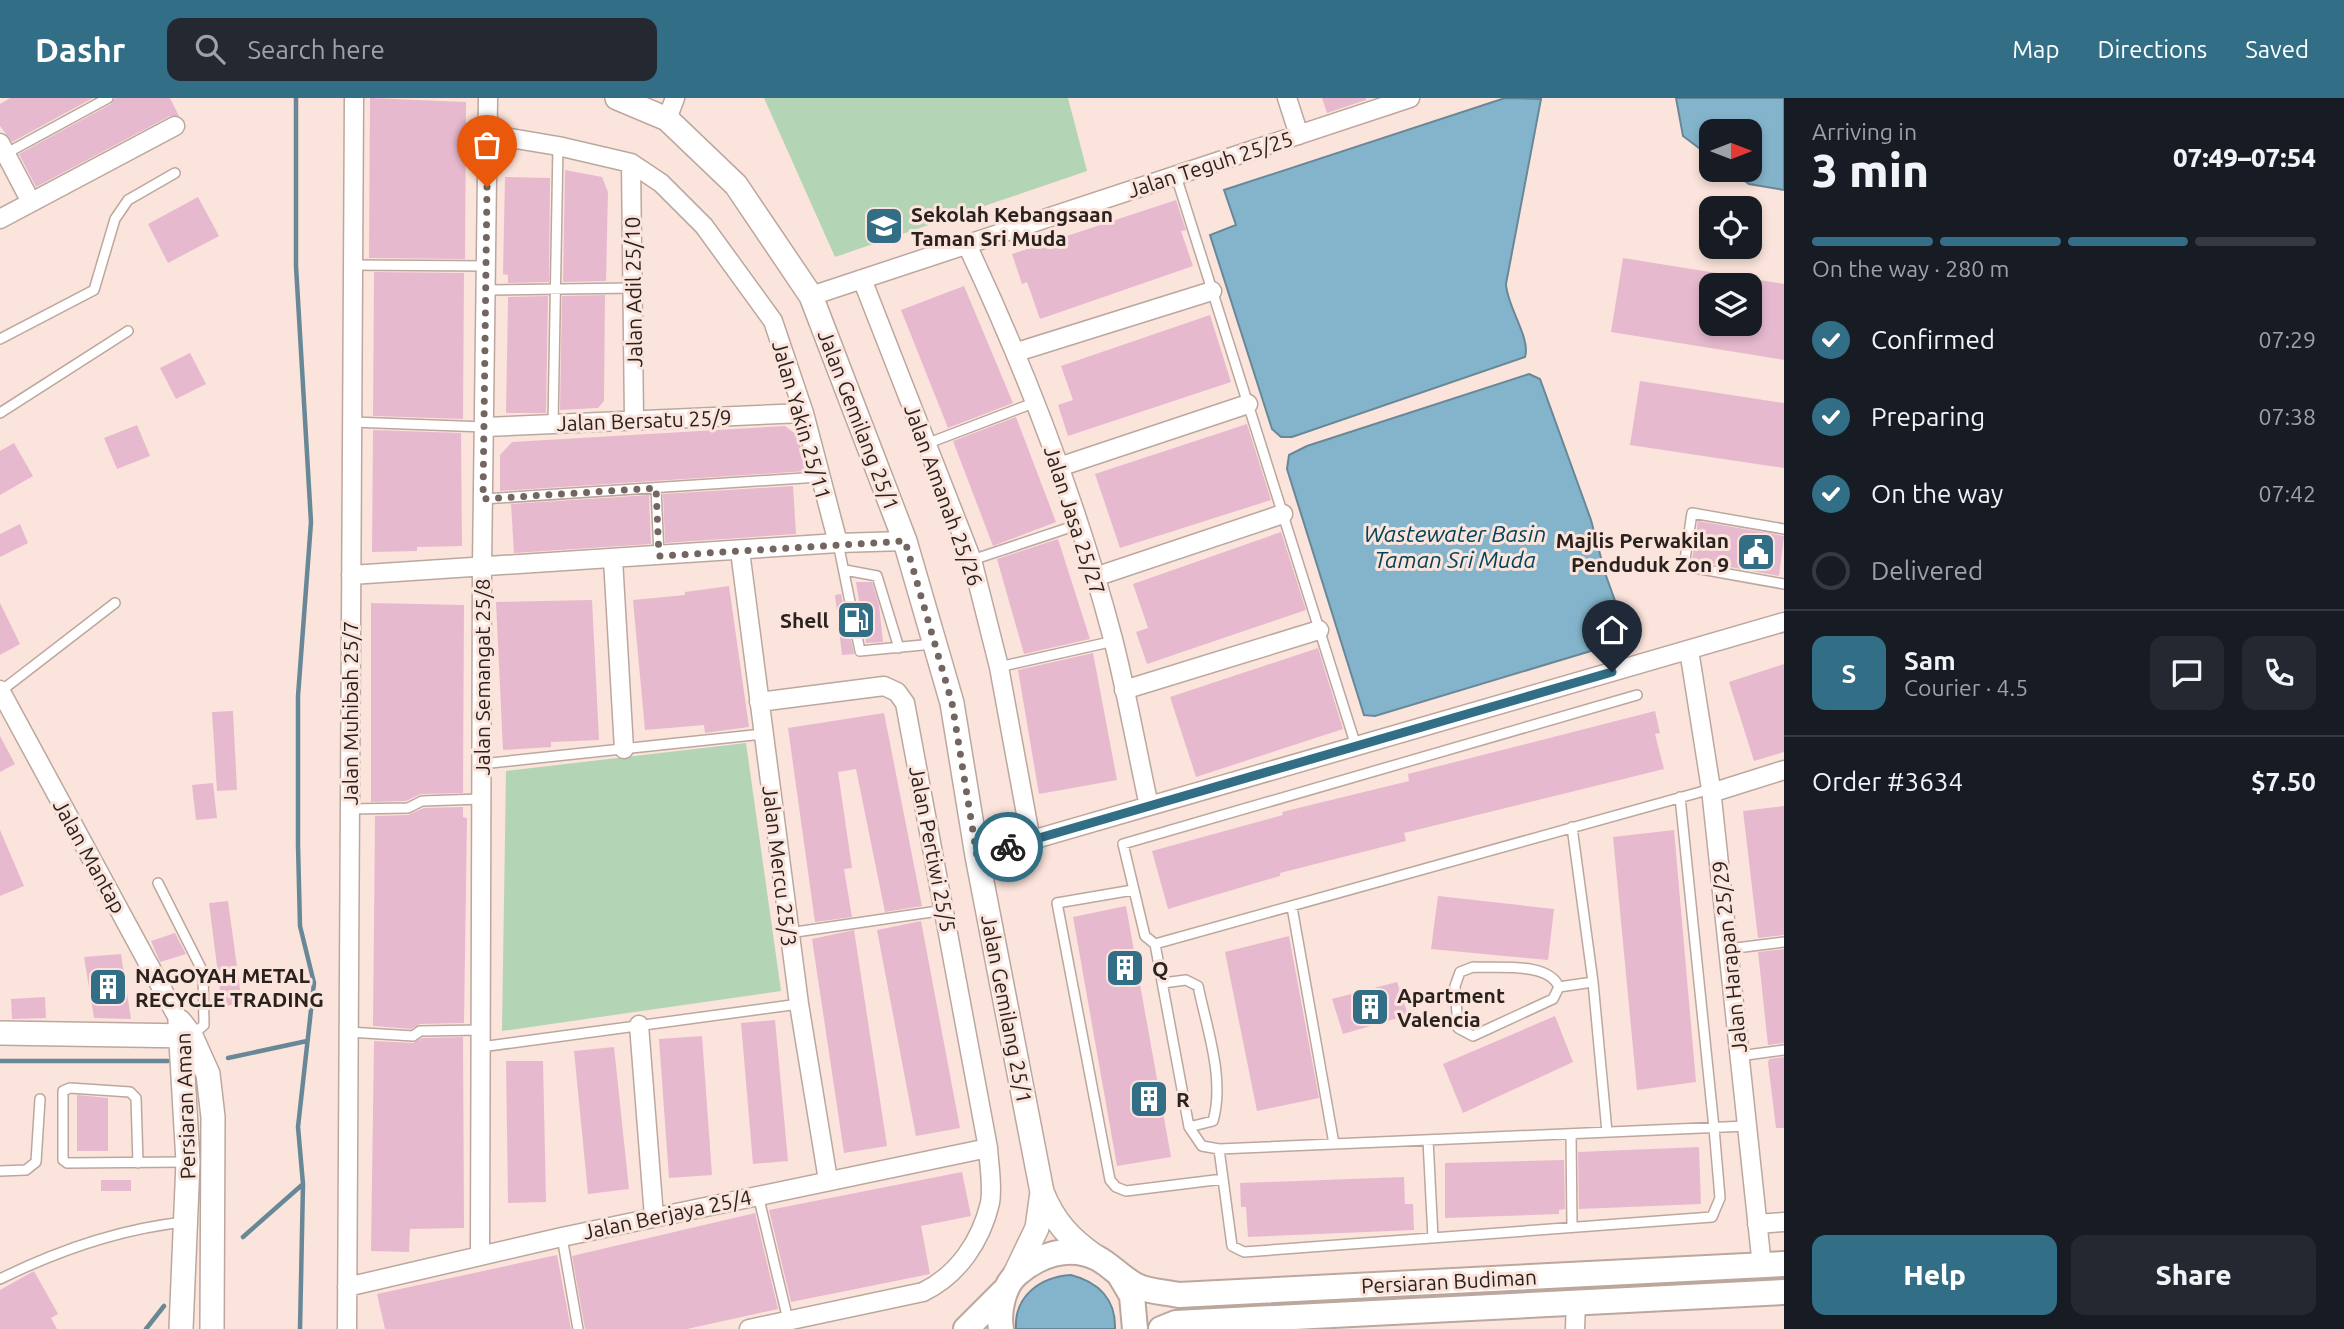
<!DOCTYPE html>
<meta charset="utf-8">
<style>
body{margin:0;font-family:Ubuntu,sans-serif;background:#242831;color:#f1f3f6;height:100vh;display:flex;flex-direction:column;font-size:26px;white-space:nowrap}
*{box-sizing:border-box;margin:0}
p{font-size:23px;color:#9ea1a6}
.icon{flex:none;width:38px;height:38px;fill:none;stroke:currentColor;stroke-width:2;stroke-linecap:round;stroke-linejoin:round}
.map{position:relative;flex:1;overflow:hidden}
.side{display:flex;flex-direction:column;background:#171b24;width:560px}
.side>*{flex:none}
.needle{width:46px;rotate:90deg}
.buttons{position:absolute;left:1699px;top:21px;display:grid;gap:14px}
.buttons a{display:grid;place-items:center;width:63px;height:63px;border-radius:14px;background:#171b24;box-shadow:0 4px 10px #0003;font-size:35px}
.pin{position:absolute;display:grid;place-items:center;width:60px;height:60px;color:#fff;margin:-72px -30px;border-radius:50% 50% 50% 0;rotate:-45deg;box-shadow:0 0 7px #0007}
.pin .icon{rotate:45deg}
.courier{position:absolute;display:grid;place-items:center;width:70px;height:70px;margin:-35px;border:5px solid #326e85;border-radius:50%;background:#fff;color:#222;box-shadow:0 2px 9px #0007}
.headline em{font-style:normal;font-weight:800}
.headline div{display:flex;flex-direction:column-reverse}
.headline{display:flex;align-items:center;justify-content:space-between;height:119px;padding:0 28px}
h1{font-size:46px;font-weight:800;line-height:52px}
.bar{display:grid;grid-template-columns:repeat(4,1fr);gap:10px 7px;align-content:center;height:84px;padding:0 28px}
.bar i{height:9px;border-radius:5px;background:#363941}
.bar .current{background:#326e85}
.bar p{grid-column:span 4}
.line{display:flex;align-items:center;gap:18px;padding:0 28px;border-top:2px solid #363941}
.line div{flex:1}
.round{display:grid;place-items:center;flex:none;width:74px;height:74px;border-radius:14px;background:#242831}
ol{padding:0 28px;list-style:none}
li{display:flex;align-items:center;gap:21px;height:77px}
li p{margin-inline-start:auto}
li .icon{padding:7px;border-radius:50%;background:#326e85;color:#fff;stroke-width:4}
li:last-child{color:#9ea1a6}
li i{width:38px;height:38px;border:4px solid #363941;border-radius:50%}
.primary-button{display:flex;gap:14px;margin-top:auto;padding:14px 28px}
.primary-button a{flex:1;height:80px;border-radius:14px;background:#326e85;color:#fff;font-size:28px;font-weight:800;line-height:80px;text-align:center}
.primary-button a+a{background:#242831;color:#f1f3f6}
header{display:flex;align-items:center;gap:42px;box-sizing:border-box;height:98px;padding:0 35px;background:#326e85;color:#fff}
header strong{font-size:33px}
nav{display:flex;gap:38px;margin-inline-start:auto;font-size:24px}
.search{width:490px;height:63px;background:#242831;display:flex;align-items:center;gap:18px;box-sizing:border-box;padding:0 24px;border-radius:14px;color:#9ea1a6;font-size:26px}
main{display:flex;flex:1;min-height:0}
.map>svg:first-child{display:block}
</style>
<header>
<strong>Dashr</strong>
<div class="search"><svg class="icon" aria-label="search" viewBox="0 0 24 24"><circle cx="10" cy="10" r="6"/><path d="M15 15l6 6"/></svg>Search here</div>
<nav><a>Map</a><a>Directions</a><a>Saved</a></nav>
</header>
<main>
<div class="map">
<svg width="1784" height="1231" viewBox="0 0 1784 1231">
<rect width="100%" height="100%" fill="#fbe4db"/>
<path fill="#b3d4b5" d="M764,0H1068L1087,73L835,159Z
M746,645L781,893L502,933L506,673Z"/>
<path fill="#84b4cb" stroke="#698897" stroke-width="2" d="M1505,0L1541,1L1506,186C1507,209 1531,240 1525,259L1292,339H1281L1272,331L1210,137L1236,127L1224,92Z
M1676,0H1784V92L1749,86L1730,72H1750V33H1712L1711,59L1683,38Z
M1529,276L1540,281L1591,422L1605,475L1627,536L1614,546L1375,618L1364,617L1287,371L1289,357L1307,348Z
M1071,1177C1098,1184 1116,1201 1115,1231H1016C1014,1198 1040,1179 1071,1177Z"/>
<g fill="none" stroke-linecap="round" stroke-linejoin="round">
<path stroke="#698897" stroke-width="4.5" d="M296,0V168L311,424L298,598V747L300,828L314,885L298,1029L303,1086L300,1231
M228,960L307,943
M0,963H168
M243,1139L303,1086
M146,1231L164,1208"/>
</g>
<path fill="#e7b9cf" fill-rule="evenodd" d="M10,0H93L12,44L0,28V6Z
M115,0H170L179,18H170L36,89L19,56L111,6Z
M370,0L466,4L465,161L369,160Z
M1322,0H1366V2L1327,15Z
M565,72L602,79L608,94L606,183L563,184Z
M505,79L550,80L549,184L508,185V177L503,176Z
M198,99L219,138L168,165L148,126Z
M1176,102L1186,132L1181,133L1193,168L1040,221L1027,184L1022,186L1012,156Z
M1623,160L1784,186V262L1611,234ZM1712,187H1750V226H1712Z
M374,174L464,175L463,321L373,318Z
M964,188L1013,305L948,330L901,212Z
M605,197L604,303L598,310L560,312L562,198Z
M548,198L546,315H506L508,199Z
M1210,217L1231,284L1068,338L1058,307L1073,302L1061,268Z
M190,255L206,286L176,301L160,270Z
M1640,283L1784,305V370L1630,347Z
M1016,319L1056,424L993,448L953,343Z
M1247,326L1271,402L1120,450L1095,376Z
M137,327L150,358L117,371L104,340Z
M785,328L798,338L807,373L500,393V357L512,344Z
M373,332L461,335L462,448L417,449V453L372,454Z
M14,345L33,378L0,397V353Z
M793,388L796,436L665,445L663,396Z
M649,397L651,446L514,455L511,406Z
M1698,423L1784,438L1779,478L1692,462Z
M20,426L28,445L0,459V436Z
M1281,434L1306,512L1147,566L1136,534L1148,530L1133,486Z
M1058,441L1090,541L1024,556L997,461Z
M856,484H872L879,507L883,544L866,545Z
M729,488L749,629L705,635L704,627L645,632L633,502L685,497V494Z
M841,496L854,556L842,557L835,497Z
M592,502L599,642L551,644V649L503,652L496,504Z
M0,505L20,546L0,557Z
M371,505L464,507L463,695L421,696L406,703L371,704Z
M1318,550L1343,631L1196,679L1170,599Z
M1093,555L1117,682L1039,696L1018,572Z
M1784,566V654L1754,663L1729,584Z
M233,613L237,692L217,693L212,614Z
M1655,613L1660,635L1655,636L1664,671L1404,735L1406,743L1280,775V778L1168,811L1152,753L1283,717L1282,714L1409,683L1408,676Z
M884,615L922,808L885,814L856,671L838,674L852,770L844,771L852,819L815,824L788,630Z
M0,638L15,666L0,674Z
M213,685L217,720L196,722L192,687Z
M1784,708V837L1758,840L1743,713Z
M463,709V719L467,720L464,925L420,926L411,931L373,928L375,718L408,717L424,710Z
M0,732L24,788L0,798Z
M1674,732L1696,984L1637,992L1613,739Z
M1438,798L1554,811L1548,862L1431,851Z
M228,803L242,906L222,908L209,805Z
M1126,808L1171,1059L1117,1068L1073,819Z
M921,823L960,1030L916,1038L877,832Z
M854,832L887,1048L844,1055L812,841Z
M175,835L186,856L160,864L151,843Z
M1289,838L1319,1000L1257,1013L1225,854Z
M1784,851V945L1768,947L1758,854Z
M121,856L131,921L94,920L84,859Z
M1397,884L1408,917L1343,936L1332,901Z
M45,899L46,920L12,921L11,901Z
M1555,918L1573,964L1463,1015L1443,966Z
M775,922L788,1063L753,1066L741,925Z
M702,938L712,1077L669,1080L659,941Z
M463,939L464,1130L410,1131L409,1154L371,1153L374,943L413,945L422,940Z
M614,949L629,1091L588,1096L574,953Z
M1784,959V1030H1776L1768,965L1769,961Z
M506,963H543L546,1104L508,1105Z
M77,997L108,1000V1053H77Z
M1699,1049L1701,1106L1579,1111L1578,1054Z
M1564,1062L1565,1111L1559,1112V1116L1445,1120V1065Z
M962,1074L971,1118L921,1128L930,1176L791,1204L769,1112Z
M1404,1079L1405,1106H1413L1414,1132L1248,1139L1246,1109H1241L1240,1085Z
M101,1082H131V1093H101Z
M755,1115L778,1211L687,1231H585L572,1158Z
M557,1157L571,1231H385L377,1196Z
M34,1173L58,1216L51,1220L57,1231H0V1192Z"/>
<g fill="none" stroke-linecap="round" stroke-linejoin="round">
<defs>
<path id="service" d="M5,56L108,0
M1176,78L1356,648
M353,167L486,168
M486,192L632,190
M0,241L94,192L115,121L128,102L175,75
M0,315L128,233
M352,324L485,329
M553,326L558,48
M926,346L1036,304
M656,390L659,458
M483,401L819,379
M1784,431L1692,415L1684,468L1784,486
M838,445L860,553L933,546
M972,462L1080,426
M845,472L877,478L899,550
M999,569L1114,543
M1,593L115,505
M1637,597L1123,746L1145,838L1155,846L1189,1029L1202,1048L1219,1051L1747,1028
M481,666L763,636
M350,711L408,710L422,703L481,701
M1572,729L1593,884L1607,1034
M158,785L203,874L204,927L191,938
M1133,792L1057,805L1110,1082L1116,1089L1126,1093L1223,1081
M1292,809L1334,1046
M789,835L945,812
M1155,846L1711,691
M1728,851L1784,844
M1473,869C1497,871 1548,863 1559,889L1553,901L1473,938L1458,930L1455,888L1460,874Z
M1163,885L1186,882L1198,888C1207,931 1225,981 1213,1023L1189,1029
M1559,889L1593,884
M349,934L413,938L420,933L481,932
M481,949L799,906
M1739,958L1784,952
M1571,1036L1572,1128
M1428,1042L1433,1140
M1219,1051L1232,1148L1244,1154L1712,1119L1720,1100L1714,1030L1680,699
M138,1065L136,1000L130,994L70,990L63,993V1062L67,1065L186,1064
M0,1073L26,1072L36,1064L40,1001
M758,1097L788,1222
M562,1139L578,1231
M0,1181C59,1152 119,1131 184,1124"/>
<path id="minor" d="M1287,0L1299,37
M667,21L675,0
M487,36L558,48L631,65L661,85L704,128L773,223L804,315L838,445
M0,45L31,104
M631,65L634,322
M0,121L175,28
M967,147C1027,274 1077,405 1113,541C1127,596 1137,653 1149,708
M862,181L972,462L999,569L1031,743
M811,198L1410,0
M1017,254L1212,193
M485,329L804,315
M1059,369L1248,306
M740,453L799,906L828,1082
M613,461L624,651
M351,477L838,445L905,443
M1095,479L1283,416
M1689,552L1711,691L1762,1168
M0,592L180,924
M1124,592L1319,532
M1711,695L1784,672
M977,758L1784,524
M639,927L654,1119
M1757,1126L1784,1124
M480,1157L482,469L488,0
M347,1189L562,1139L988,1050
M347,1231L354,0
M749,1231L923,1194C958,1177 981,1143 990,1105C993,1088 989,1067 988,1050L905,605L897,594L884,588L759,604
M1575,1231L1576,1203"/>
<path id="tertiary" d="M617,0L667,21L736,87L811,198L905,443L952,605L977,758L1042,1094C1054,1124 1070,1141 1096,1159
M180,924L191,938L208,976L213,1019L212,1231
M180,927L188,1064L181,1231
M0,935L191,938
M1014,1178L1037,1130L1042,1094"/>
<path id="secondary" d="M1119,1176L1132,1198L1135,1231
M966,1231L1003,1194
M1001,1231C998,1214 1003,1188 1017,1176C1039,1157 1069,1146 1097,1160C1111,1167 1122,1181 1137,1188C1149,1194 1166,1194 1179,1197L1784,1166
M1161,1231L1176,1225L1784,1194"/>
</defs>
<use href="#service" stroke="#bca79e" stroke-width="12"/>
<use href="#minor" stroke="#bca79e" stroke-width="21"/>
<use href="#tertiary" stroke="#bca79e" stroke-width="26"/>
<use href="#secondary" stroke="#bca79e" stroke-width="28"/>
<use href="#service" stroke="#fff" stroke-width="9"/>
<use href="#minor" stroke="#fff" stroke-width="18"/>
<use href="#tertiary" stroke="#fff" stroke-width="23"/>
<use href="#secondary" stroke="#fff" stroke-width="24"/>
</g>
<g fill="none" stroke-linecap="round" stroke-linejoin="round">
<path stroke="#736661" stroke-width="7" stroke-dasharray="0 12.6" d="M487,89L483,401L656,390L659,458L905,443L952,605L977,758L1008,749"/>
<path stroke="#326e85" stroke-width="9" d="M1008,749L1612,574"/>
</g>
<defs>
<symbol id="school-square" viewBox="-11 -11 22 22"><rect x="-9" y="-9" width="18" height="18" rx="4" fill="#326e85" stroke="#fbe4db"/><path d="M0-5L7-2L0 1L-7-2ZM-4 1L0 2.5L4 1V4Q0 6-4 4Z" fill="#fff"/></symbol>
<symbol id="civic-square" viewBox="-11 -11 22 22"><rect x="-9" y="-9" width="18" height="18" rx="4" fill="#326e85" stroke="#fbe4db"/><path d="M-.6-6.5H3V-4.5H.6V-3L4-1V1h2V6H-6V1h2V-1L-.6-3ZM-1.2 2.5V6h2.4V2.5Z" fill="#fff"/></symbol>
<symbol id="fuel-square" viewBox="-11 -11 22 22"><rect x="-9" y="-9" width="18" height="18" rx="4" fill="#326e85" stroke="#fbe4db"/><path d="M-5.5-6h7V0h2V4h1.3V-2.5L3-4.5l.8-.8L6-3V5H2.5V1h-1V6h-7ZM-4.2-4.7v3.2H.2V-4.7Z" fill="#fff"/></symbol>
<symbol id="building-square" viewBox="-11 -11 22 22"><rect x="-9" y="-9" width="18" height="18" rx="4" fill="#326e85" stroke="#fbe4db"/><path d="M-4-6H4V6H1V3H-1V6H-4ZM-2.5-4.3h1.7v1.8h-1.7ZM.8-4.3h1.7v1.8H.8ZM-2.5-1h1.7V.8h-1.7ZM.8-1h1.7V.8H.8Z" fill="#fff"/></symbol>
</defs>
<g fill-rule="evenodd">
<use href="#school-square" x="862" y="106" width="44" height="44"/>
<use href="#civic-square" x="1734" y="432" width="44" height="44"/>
<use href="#fuel-square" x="834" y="500" width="44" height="44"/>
<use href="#building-square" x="1103" y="848" width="44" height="44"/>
<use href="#building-square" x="86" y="867" width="44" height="44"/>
<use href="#building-square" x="1348" y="887" width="44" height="44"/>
<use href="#building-square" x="1127" y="979" width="44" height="44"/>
</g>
<g text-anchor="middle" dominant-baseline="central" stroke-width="6" stroke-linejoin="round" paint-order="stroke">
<g font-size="21" fill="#2a221f" stroke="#fbe4db">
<text transform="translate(1210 66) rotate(-18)">Jalan Teguh 25/25</text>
<text transform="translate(633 194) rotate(-91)">Jalan Adil 25/10</text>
<text transform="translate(644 322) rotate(-2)">Jalan Bersatu 25/9</text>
<text transform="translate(802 322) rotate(74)">Jalan Yakin 25/11</text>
<text transform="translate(859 322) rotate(69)">Jalan Gemilang 25/1</text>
<text transform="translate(944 397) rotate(70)">Jalan Amanah 25/26</text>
<text transform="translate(1075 422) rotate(72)">Jalan Jasa 25/27</text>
<text transform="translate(482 579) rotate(-90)">Jalan Semangat 25/8</text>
<text transform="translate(350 615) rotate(-90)">Jalan Muhibah 25/7</text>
<text transform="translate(933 751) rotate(79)">Jalan Pertiwi 25/5</text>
<text transform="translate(90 758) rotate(61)">Jalan Mantap</text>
<text transform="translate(780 768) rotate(83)">Jalan Mercu 25/3</text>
<text transform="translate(1729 859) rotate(-96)">Jalan Harapan 25/29</text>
<text transform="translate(1007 911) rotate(79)">Jalan Gemilang 25/1</text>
<text transform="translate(185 1008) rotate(-92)">Persiaran Aman</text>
<text transform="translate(667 1116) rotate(-12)">Jalan Berjaya 25/4</text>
<text transform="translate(1449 1183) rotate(-3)">Persiaran Budiman</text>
</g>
<g font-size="21" font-weight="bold" fill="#2a221f" stroke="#fbe4db" text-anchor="start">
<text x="911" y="116">Sekolah Kebangsaan<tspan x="911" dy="24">Taman Sri Muda</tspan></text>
<text x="1729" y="442" text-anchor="end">Majlis Perwakilan<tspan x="1729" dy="24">Penduduk Zon 9</tspan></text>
<text x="829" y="522" text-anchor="end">Shell</text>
<text x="1152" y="870">Q</text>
<text x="135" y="877">NAGOYAH METAL<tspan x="135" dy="24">RECYCLE TRADING</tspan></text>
<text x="1397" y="897">Apartment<tspan x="1397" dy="24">Valencia</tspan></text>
<text x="1176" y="1001">R</text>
</g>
<g font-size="23" font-style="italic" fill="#00445c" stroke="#fbe4db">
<text x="1455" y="435">Wastewater Basin<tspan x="1455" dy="26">Taman Sri Muda</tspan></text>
</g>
</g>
</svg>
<div class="buttons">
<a><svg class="needle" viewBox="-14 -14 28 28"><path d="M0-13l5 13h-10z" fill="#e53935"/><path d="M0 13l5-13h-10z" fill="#9ea1a6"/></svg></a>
<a><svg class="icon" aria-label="locate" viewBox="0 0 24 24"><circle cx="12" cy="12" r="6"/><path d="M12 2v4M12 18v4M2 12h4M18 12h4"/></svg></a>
<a><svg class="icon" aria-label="layers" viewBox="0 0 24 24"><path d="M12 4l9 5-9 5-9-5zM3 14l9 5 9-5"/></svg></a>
</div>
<div class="pin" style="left:487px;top:89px;background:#ea580c"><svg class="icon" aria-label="bag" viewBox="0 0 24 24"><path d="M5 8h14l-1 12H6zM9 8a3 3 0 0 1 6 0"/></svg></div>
<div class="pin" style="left:1612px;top:574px;background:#1f2937"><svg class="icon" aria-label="home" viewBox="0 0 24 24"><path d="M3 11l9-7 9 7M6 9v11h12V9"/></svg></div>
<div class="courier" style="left:1008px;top:749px"><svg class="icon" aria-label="bike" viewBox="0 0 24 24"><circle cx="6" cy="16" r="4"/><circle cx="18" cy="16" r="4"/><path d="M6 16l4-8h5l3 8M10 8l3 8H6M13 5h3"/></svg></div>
</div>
<section class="side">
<div class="headline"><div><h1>3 min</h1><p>Arriving in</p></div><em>07:49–07:54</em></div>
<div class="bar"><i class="current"></i><i class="current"></i><i class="current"></i><i></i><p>On the way · 280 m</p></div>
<ol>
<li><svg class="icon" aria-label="check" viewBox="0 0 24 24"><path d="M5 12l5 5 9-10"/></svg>Confirmed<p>07:29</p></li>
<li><svg class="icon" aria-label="check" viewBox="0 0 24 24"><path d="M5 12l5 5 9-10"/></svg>Preparing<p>07:38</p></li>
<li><svg class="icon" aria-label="check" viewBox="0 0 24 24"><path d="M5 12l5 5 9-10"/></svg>On the way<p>07:42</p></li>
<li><i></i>Delivered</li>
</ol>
<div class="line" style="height:126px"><b class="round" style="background:#326e85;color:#fff">S</b><div><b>Sam</b><p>Courier · 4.5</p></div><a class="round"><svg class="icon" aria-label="chat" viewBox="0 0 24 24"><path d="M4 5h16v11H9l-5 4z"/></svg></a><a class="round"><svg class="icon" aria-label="phone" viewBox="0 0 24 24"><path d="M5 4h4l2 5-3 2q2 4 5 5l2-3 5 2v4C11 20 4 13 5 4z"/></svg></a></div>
<div class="line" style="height:91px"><div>Order #3634</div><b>$7.50</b></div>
<div class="primary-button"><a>Help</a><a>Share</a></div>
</section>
</main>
